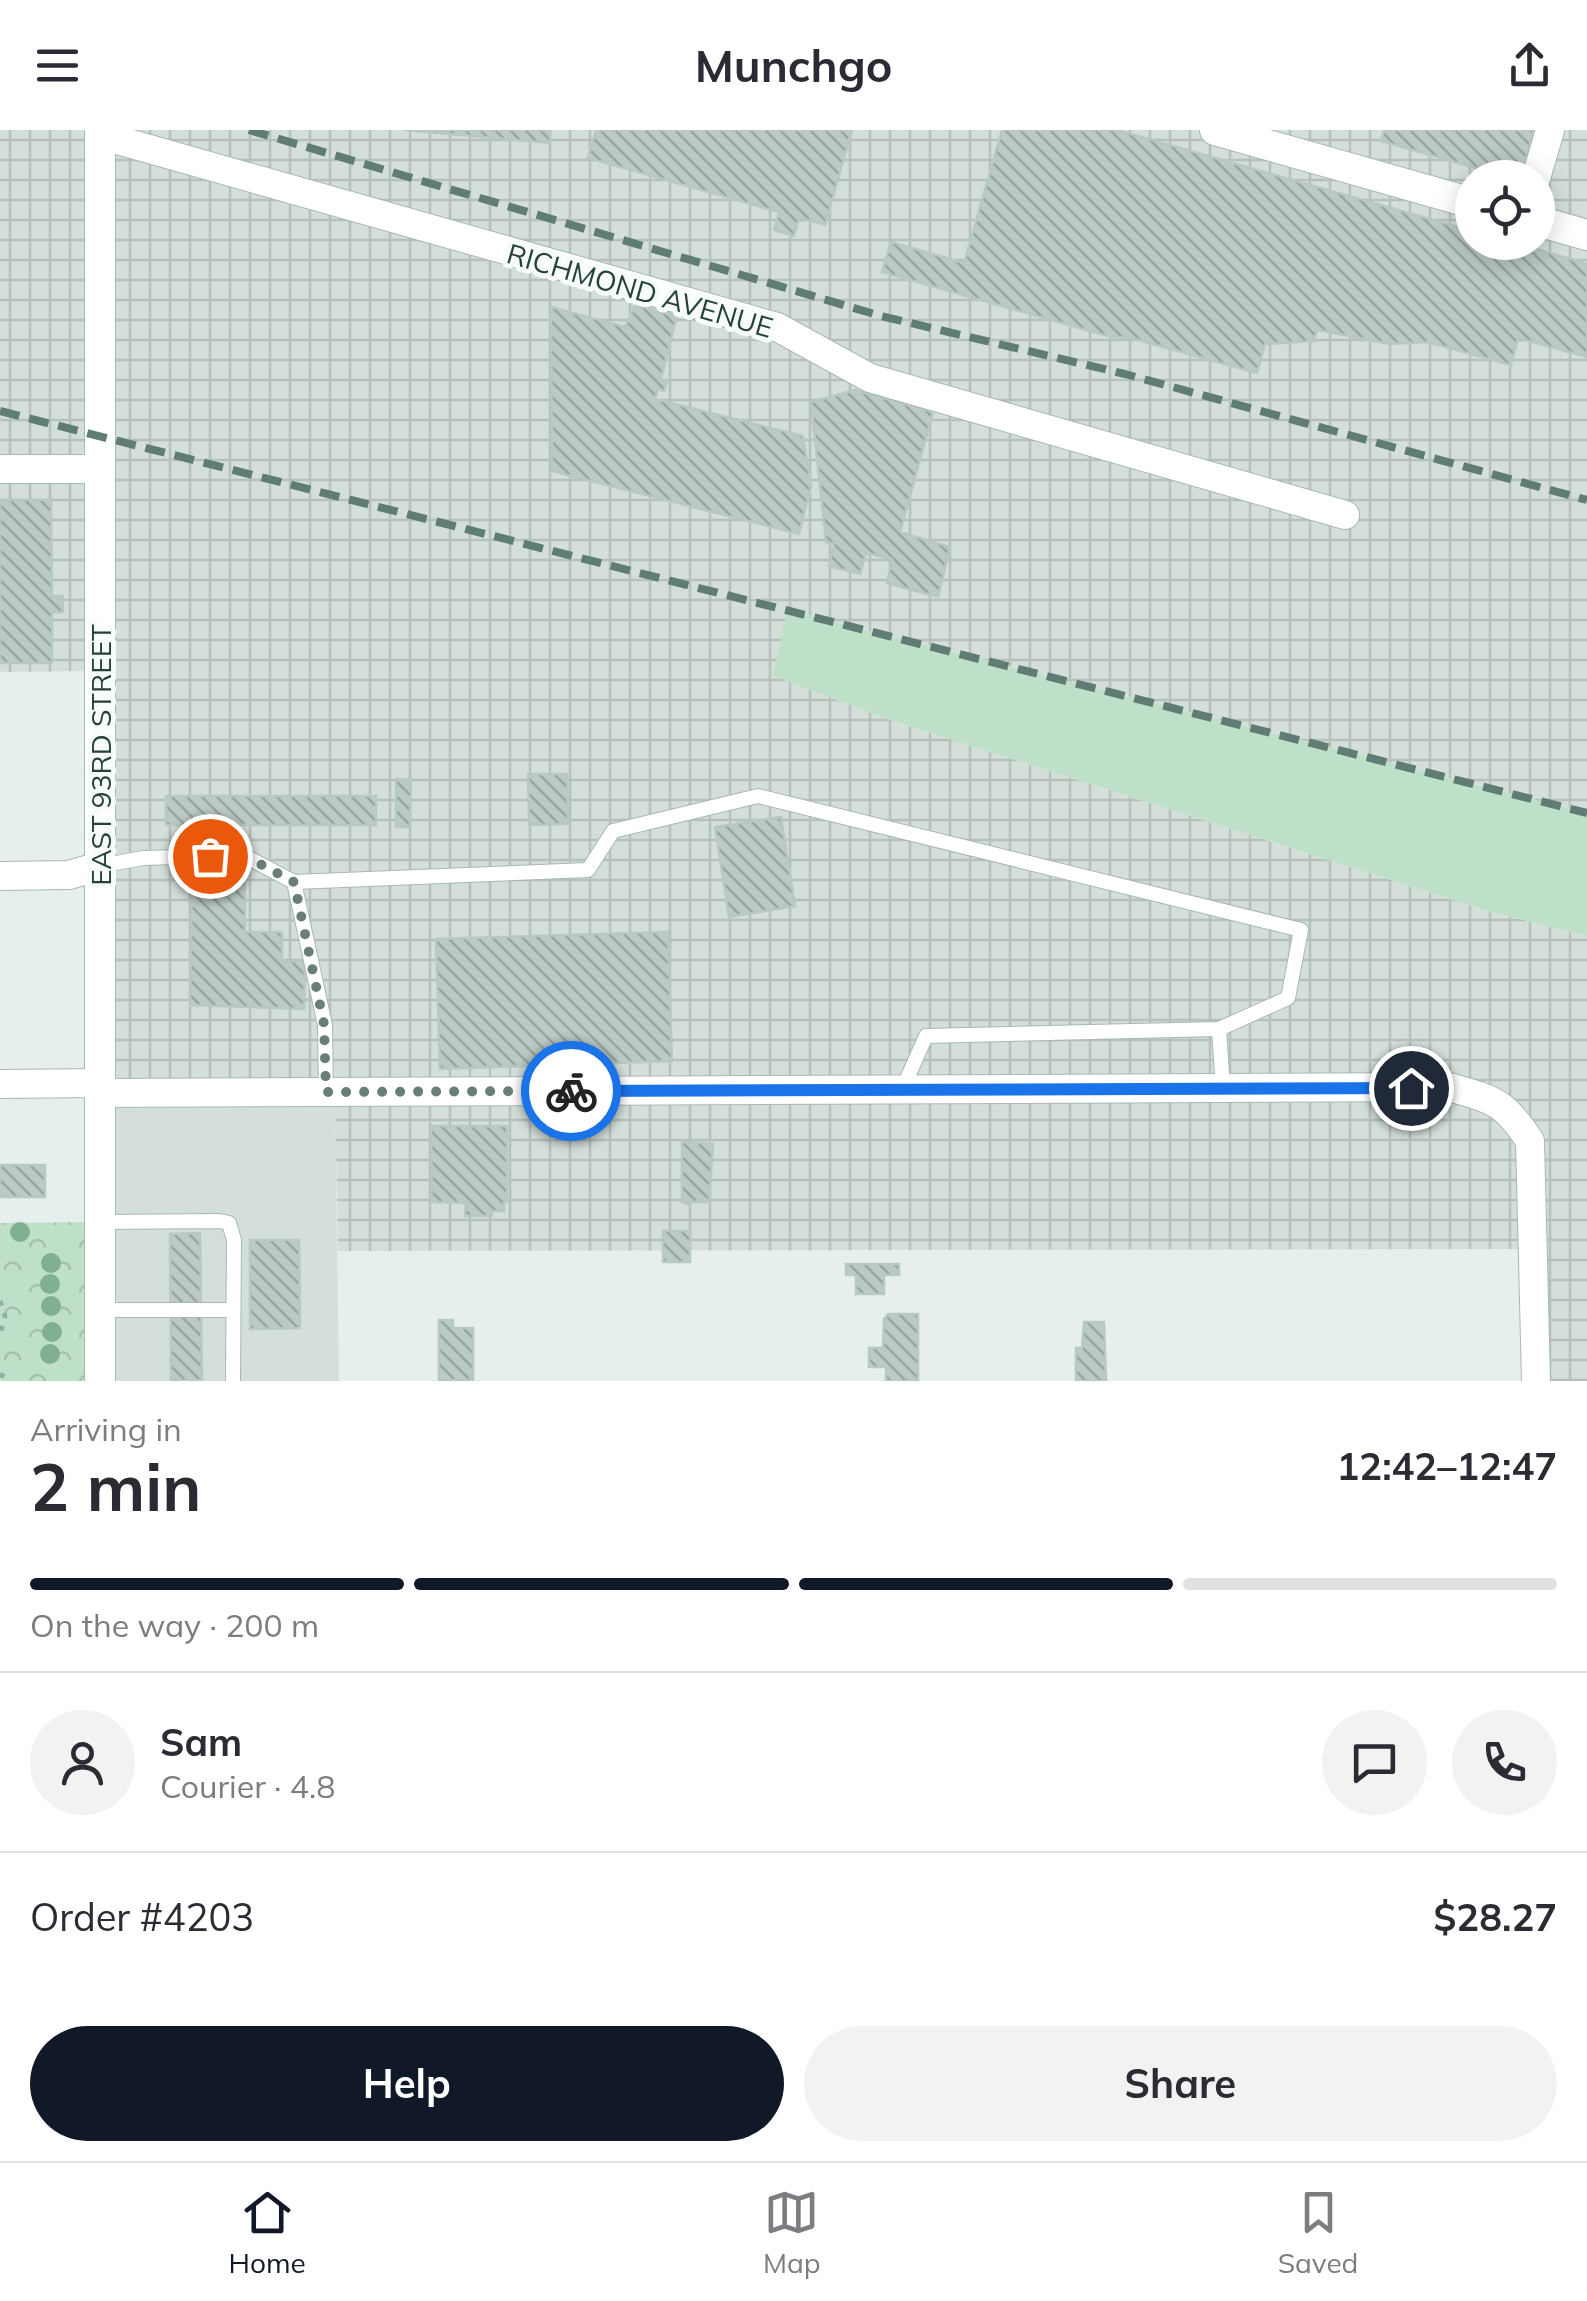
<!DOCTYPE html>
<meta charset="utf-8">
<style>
body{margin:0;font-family:Mulish,sans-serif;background:#f2f2f3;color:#2b2b33;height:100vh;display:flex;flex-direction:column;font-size:38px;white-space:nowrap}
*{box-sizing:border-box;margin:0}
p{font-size:32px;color:#7c7c81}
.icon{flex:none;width:55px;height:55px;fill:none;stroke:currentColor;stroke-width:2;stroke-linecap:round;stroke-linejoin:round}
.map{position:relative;height:1251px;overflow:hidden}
.details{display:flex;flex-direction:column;background:#fff;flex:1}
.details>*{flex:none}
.tools{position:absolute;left:1455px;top:30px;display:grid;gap:20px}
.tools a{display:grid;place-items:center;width:100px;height:100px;border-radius:50%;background:#fff;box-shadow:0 5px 25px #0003;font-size:50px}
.pin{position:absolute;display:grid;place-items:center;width:85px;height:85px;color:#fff;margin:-42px;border:5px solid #fff;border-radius:50%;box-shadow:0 2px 10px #0007}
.courier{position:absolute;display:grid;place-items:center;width:100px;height:100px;margin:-50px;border:8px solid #1a73e8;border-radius:50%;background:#fff;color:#222;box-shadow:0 2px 12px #0007}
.headline em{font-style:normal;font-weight:700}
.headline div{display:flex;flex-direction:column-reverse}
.headline{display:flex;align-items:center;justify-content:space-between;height:170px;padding:0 30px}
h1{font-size:65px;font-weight:700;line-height:75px}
.bar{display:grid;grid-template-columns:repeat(4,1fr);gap:15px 10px;align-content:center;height:120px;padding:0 30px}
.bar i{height:12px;border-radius:8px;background:#e1e1e2}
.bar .current{background:#111827}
.bar p{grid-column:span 4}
.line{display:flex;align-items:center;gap:25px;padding:0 30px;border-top:2px solid #e1e1e2}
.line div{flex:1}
.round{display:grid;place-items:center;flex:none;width:105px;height:105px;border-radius:52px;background:#f2f2f3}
.button{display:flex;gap:20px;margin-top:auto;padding:20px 30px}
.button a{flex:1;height:115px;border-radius:60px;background:#111827;color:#fff;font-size:40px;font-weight:700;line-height:115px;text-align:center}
.button a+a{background:#f2f2f3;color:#2b2b33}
header{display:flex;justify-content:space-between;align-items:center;height:130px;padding:0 30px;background:#fff;font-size:45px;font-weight:700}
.tabs{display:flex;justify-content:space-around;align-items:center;height:140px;border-top:2px solid #e1e1e2;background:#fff;font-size:28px;color:#7c7c81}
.tabs a{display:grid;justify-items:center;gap:5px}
.tabs .current{color:#111827}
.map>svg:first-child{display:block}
</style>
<header><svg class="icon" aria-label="menu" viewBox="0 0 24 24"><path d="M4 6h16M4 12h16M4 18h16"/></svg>Munchgo<svg class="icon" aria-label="share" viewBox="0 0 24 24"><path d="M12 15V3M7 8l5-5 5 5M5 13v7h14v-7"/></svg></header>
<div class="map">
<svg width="1587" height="1251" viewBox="0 0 1587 1251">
<defs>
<pattern id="industrial-grid" width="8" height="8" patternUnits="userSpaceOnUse" patternTransform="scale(2.5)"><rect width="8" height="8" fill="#d4dfda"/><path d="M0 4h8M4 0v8" fill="none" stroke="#b6c1bc"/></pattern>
<pattern id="forest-crowns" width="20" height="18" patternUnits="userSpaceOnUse" patternTransform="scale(2.5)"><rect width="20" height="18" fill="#bfe0c8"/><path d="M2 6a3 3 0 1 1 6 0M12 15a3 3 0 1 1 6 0" fill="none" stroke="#a4c1ad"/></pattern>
<pattern id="building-back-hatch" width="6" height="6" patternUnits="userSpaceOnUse" patternTransform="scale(2.5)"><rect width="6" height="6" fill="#bbcac4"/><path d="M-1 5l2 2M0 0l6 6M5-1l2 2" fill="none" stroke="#98a6a0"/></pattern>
</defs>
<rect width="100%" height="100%" fill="#e6efeb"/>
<path fill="#d4dfda" d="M335,962L339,1251H100L101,963Z"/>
<path fill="url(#industrial-grid)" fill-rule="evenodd" d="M0,0H1587V683L788,480L773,545L887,589L1488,781L1587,806V1251H1536L1532,1119L338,1121L335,962L101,963L100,541L0,542ZM1472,48H1538V112H1472Z"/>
<path fill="#bfe0c8" d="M787,480L1587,683V806L1488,781L887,589L773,546Z"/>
<path fill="url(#forest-crowns)" d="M100,1092V1251H0V1093Z"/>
<path fill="url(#building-back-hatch)" stroke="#b8c9c2" stroke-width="2.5" d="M405,0H550V13Z
M596,0H852L825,95L799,87L794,106L774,100L779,82L588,28Z
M1002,0H1117L1472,101V112H1513L1587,134V227L1518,208L1511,235L1427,212L1390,214L1317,200L1314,211L1265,214L1257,243L1131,208L1111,207L882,142L891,112L964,133Z
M1384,0H1534L1521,48H1510L1381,11Z
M635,175L677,186L661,249L667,251L664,261L658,259L655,269L803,306L811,356L799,404L552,341L551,177L625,197Z
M855,260L933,282L900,402L950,417L938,467L887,453L892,429L866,423L860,444L829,436L834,414L826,412L811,272Z
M0,370H51L52,466H63V482H52V533H0Z
M528,644H567L568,694L529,695Z
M396,649L411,650L410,697H396Z
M166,666H376V695H166Z
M781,687L795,776L729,787L715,697Z
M192,750L245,751V802H282V831L305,832L304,879L190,875Z
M668,802L672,931L440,939L436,809Z
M431,996H507V1072H504V1081H492V1086H465L466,1073L432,1072Z
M682,1012L713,1014L709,1072H690V1075L682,1072Z
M0,1035H45V1067H0Z
M663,1101H690V1132H663Z
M200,1103L202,1250L171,1251L170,1104Z
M250,1110H299L300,1198L250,1199Z
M846,1134H899V1145H884V1164H856V1145H846Z
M888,1184H918V1251H886V1237H869V1218H883L884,1189Z
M439,1190H453V1198H473V1250H439Z
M1084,1192H1104L1106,1251H1076V1218H1082Z"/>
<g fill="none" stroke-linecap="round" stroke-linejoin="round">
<defs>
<path id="service" d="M100,736L143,728L243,725L294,752
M902,960L926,906L1219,899
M326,962L325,895L294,752L588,740L613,701L758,666L1301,800L1288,868L1219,899L1223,958
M100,1092L220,1091L229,1093L234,1110L233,1251
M100,1180H233"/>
<path id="minor" d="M100,5L777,197L870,248L1345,385
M1536,48L1550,0
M0,339H101
M0,746L69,745L100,736
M0,954L101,953
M101,963L1449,957C1494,970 1504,971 1530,1011L1536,1251"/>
<path id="tertiary" d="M1215,0L1472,73
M1538,91L1587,105"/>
<path id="secondary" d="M100,0V1251"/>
</defs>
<use href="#service" stroke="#a8b8b2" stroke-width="16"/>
<use href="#minor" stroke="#a8b8b2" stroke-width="30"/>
<use href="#tertiary" stroke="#a8b8b2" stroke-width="32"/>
<use href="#secondary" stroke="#a4bbb3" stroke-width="32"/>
<path stroke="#86b3a5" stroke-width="5" stroke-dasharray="5 8" stroke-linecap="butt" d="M0,1171L5,1186L0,1204
M0,1244L10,1251"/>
<use href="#service" stroke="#fff" stroke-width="14"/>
<use href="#minor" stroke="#fff" stroke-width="28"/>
<use href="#tertiary" stroke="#fff" stroke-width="30"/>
<use href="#secondary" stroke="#fff" stroke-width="30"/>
<path stroke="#5f7d75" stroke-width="8" stroke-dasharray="20 10" stroke-linecap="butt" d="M249,0L881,186L1125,244L1587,370
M0,281L1587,683"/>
</g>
<g fill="#80af93">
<circle cx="20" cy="1102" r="10"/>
<circle cx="51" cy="1133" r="10"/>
<circle cx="50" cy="1154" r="10"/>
<circle cx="51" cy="1176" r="10"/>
<circle cx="52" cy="1202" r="10"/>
<circle cx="50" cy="1224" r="10"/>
</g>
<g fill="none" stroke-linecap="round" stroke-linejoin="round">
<path stroke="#687f78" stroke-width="10" stroke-dasharray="0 18" d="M210,726L243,725L294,752L324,894L326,962L571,961"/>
<path stroke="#1a73e8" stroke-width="12" d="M571,961L1411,958"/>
</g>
<g text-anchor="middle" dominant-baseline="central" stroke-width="10" stroke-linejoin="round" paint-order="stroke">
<g font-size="28" fill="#24423a" stroke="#f7fbf9">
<text transform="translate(640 160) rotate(16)">RICHMOND AVENUE</text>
<text transform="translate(100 625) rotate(-90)">EAST 93RD STREET</text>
</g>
</g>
</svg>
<div class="tools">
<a><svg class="icon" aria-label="locate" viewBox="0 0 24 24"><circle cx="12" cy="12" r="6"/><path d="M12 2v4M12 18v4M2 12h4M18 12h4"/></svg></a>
</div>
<div class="pin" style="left:210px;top:726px;background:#ea580c"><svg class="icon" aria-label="bag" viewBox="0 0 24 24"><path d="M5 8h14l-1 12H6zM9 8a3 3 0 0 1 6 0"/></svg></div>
<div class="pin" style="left:1411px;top:958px;background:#1f2937"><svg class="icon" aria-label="home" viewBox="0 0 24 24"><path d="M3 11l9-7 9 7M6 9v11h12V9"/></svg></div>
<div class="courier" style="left:571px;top:961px"><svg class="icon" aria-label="bike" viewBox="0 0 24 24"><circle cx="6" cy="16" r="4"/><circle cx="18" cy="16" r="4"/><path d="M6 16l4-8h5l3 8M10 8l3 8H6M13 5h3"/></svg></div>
</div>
<section class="details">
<div class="headline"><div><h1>2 min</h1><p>Arriving in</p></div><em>12:42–12:47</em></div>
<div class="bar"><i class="current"></i><i class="current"></i><i class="current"></i><i></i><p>On the way · 200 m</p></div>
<div class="line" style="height:180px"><a class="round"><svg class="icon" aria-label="person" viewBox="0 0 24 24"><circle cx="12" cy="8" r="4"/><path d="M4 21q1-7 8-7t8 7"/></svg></a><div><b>Sam</b><p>Courier · 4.8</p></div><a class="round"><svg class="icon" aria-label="chat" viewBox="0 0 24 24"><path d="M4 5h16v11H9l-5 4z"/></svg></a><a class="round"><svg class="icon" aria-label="phone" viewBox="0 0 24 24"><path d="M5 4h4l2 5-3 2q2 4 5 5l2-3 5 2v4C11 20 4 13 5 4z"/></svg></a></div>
<div class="line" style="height:130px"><div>Order #4203</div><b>$28.27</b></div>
<div class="button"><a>Help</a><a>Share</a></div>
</section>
<nav class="tabs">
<a class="current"><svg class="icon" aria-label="home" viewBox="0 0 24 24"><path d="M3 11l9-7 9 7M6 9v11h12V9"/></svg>Home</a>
<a><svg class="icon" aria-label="map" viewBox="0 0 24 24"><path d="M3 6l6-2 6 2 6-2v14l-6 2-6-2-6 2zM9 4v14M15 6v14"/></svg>Map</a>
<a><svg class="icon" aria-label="saved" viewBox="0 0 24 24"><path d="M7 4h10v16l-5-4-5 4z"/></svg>Saved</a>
</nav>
